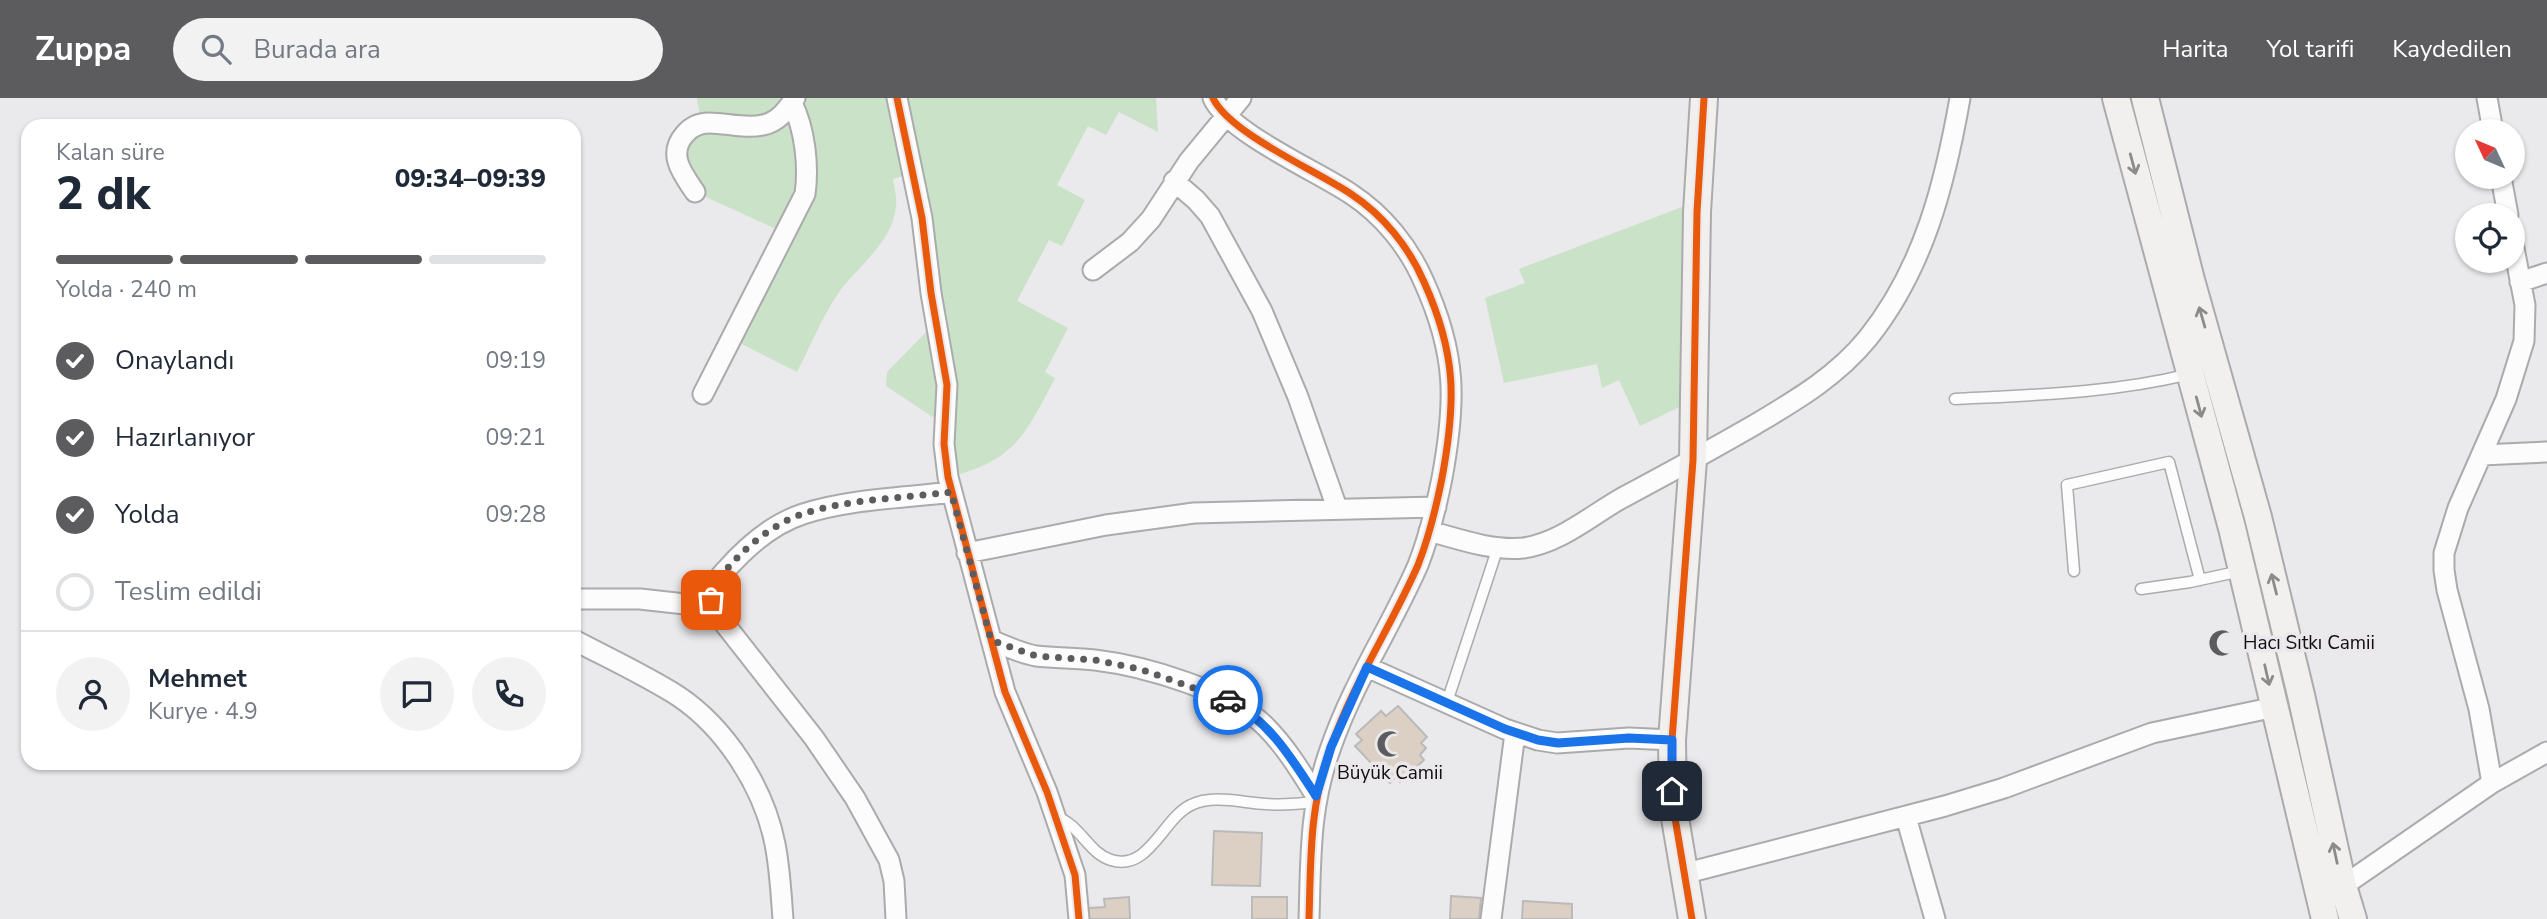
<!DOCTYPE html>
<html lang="tr">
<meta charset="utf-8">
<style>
body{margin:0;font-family:"Nunito Sans",sans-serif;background:#f2f2f3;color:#1f2937;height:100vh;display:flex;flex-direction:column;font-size:26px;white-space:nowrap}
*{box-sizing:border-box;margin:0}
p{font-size:23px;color:#747a83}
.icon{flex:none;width:38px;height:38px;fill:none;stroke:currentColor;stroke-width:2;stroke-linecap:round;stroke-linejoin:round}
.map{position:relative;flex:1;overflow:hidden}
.drawer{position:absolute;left:21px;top:21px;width:560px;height:651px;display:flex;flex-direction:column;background:#fff;border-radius:21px;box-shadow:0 2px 5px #0004}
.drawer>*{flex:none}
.needle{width:46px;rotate:314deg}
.fabs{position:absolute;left:2455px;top:21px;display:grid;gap:14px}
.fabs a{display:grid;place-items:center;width:70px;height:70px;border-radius:50%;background:#fff;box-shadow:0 2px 5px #0004;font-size:35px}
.pin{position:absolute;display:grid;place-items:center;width:60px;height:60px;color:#fff;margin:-30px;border-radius:14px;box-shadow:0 4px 10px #0006}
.courier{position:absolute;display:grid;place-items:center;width:70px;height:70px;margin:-35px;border:5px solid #1a73e8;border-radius:50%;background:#fff;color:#222;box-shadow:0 2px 9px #0007}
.head em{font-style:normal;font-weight:800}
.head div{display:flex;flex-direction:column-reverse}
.head{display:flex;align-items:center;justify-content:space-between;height:119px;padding:0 35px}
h1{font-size:46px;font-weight:800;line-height:52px}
.bar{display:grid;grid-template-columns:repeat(4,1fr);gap:10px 7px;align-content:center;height:84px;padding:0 35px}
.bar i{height:9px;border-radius:5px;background:#e0e1e3}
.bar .on{background:#5c5b5d}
.bar p{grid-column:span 4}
.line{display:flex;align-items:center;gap:18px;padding:0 35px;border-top:2px solid #e0e1e3}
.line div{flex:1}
.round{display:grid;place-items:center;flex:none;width:74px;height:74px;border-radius:37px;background:#f2f2f3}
ol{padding:0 35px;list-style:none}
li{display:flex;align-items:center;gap:21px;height:77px}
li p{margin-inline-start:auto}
li .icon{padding:7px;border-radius:50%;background:#5c5b5d;color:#fff;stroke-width:4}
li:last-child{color:#747a83}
li i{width:38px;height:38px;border:4px solid #e0e1e3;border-radius:50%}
header{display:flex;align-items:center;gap:42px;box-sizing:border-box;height:98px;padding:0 35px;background:#5c5b5d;color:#fff}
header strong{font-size:33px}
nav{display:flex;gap:38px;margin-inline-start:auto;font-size:24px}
.search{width:490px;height:63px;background:#f2f2f3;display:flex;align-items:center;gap:18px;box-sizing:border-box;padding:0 24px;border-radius:38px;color:#747a83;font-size:26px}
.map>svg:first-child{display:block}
</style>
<header>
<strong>Zuppa</strong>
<div class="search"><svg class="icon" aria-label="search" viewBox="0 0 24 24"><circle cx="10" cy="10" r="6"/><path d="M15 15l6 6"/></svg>Burada ara</div>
<nav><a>Harita</a><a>Yol tarifi</a><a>Kaydedilen</a></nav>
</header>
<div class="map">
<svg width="2547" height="821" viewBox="0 0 2547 821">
<rect width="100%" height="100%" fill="#eae9eb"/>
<path fill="#cae2c7" d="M697,0H1156L1158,34L1119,14L1106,37L1088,28L1057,87L1085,102L1062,148L1049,142L1017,203L1068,230L1045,274L1055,280C1025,337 1015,363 948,379L945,327L886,288L887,274L936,224L913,75L893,81C894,89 897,99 896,108C893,145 856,169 837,197C821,221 810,249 797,274L732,241L787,136L695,94L677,48L701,25Z
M1698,103L1694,302L1640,328L1619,282L1602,290L1597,266L1504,285L1485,200L1525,185L1519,171Z"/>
<path fill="#dcd0c4" stroke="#bbbaba" stroke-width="2" d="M1398,608L1427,639L1421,645L1426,650L1420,657L1424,662L1400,684L1396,679L1390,685L1355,648L1362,642L1356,636L1381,613L1386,618Z
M1214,733L1262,735L1260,788L1212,787Z
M1451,798L1481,800L1479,821H1450Z
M1129,799L1130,821H1089V810L1105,809L1104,801Z
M1252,799H1287V821H1252Z
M1523,803L1572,806V821H1522Z"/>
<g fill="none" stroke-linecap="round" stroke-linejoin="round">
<defs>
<path id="lane" d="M1955,301C2034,297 2113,295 2190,276
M2074,473L2067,387L2169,364L2200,482
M2141,491L2190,484L2241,473
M1447,604L1498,449
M1056,719C1080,726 1088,755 1111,762C1149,774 1163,720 1191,707C1213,696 1243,705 1266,706C1282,707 1299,706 1315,704"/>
<path id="street" d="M897,0L922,120L931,195L947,287L944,346L948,379L1005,594L1047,694L1075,777L1079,821
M1213,0C1229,35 1317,73 1351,96C1383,117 1409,149 1424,184C1457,257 1456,304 1442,380C1436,410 1429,439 1418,467C1391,529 1353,585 1331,649C1309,709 1311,759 1309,821
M2487,0L2493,33
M2501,79L2508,117
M1174,83L1196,102L1210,118L1262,213L1298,299L1337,410
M695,94C682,75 667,56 685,36C691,29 699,25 709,25C727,25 745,31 763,27C778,24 787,12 795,0
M1093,172L1130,144L1151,121L1189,63L1241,0
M2520,184L2547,175
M703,296L805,96C809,68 805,31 792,5
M2482,357L2547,354
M1429,433C1459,441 1491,453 1523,450C1560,445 1590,418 1622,400C1667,376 1711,352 1756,326C1798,301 1837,278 1868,240C1924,170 1945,85 1960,0
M967,455L1106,427L1194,415L1436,409
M574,501H640L712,509
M574,542C608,560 645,577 678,598C726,630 764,690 775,746C780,771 781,796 783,821
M991,542C1005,548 1020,555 1036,558C1055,560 1075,560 1095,562C1145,568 1231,593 1266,629C1286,649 1301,674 1316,698
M1367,569L1505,631L1538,642L1557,645L1629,640L1672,642
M2492,685L2479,611L2447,492L2444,472V455L2458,410L2506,301L2524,243L2525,207L2513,145
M1906,719L1935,821
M1683,776L1945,708L2004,690L2152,635L2275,609
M2343,788L2492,685L2547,654
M896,821L894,783L889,762L855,700L814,640L716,515C706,500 714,485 725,473C746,449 772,426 803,416C848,401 904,400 952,394
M1491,821L1515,635"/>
<path id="secondary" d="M2116,0L2232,430L2325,821
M2145,0L2191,182L2258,419L2301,597L2343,788L2353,821
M1692,821L1673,708L1672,642L1693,362L1697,114L1704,0"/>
</defs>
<use href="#lane" stroke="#abaaac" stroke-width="13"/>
<use href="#street" stroke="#abaaac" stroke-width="23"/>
<use href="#secondary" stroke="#abaaac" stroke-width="30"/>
<use href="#lane" stroke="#fcfcfc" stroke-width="10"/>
<use href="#street" stroke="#fcfcfc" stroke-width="19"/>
<use href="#secondary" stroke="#f2f0ee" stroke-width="26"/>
<defs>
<path id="cycleway" d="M897,0L922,120L931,195L947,287L944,346L948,379L1005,594L1047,694L1075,777L1079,821
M1213,0C1229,35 1317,73 1351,96C1383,117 1409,149 1424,184C1457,257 1456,304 1442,380C1436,410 1429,439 1418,467C1391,529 1353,585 1331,649C1309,709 1311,759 1309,821
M1692,821L1673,708L1672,642L1693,362L1697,114L1704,0"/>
</defs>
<use href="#cycleway" stroke="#ebe8ec" stroke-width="11"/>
<use href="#cycleway" stroke="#e8590c" stroke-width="7"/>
</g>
<defs><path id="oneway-shaft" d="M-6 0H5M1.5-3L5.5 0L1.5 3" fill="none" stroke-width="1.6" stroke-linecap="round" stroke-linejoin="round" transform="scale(1.75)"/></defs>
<g stroke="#8c8a8a">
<use href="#oneway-shaft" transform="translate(2133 66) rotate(75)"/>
<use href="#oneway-shaft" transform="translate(2202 219) rotate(-106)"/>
<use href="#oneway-shaft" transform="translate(2199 309) rotate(75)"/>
<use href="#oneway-shaft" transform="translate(2274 486) rotate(-104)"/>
<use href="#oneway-shaft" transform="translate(2267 577) rotate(77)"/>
<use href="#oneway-shaft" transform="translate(2335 755) rotate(-102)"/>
</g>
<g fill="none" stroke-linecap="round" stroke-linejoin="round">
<path stroke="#5c5b5d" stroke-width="7" stroke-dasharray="0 12.6" d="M711,502C713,484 724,474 736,461C754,442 777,425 802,416C848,401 904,400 951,394L991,542L1036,558L1095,562L1140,571L1228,602"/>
<path stroke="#1a73e8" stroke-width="9" d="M1228,602C1269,622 1292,661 1316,698L1331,649L1367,569L1505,631L1538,642L1558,645L1629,640L1672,642V693"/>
</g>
<defs>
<symbol id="mosque-bare" viewBox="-9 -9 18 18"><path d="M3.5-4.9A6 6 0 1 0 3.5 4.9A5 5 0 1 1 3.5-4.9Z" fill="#5c5b5d" stroke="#ebe8ec" stroke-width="2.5" paint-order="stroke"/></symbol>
</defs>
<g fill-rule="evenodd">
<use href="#mosque-bare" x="2203" y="526" width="38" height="38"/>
<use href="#mosque-bare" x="1371" y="627" width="38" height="38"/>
</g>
<g text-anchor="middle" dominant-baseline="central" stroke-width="7" stroke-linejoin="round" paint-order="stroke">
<g font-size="19" fill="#0f0e10" stroke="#ebe8ec" text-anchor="start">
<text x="2243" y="545">Hacı Sıtkı Camii</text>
<text x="1390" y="675" text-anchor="middle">Büyük Camii</text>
</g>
</g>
</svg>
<div class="fabs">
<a><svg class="needle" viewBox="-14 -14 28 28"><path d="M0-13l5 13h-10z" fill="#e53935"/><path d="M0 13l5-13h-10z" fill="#747a83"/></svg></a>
<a><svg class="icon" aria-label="locate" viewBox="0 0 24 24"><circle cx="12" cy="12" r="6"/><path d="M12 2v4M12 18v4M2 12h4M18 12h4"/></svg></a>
</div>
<div class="pin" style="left:711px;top:502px;background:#ea580c"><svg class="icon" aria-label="bag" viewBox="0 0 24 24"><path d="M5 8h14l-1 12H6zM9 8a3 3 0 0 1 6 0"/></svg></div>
<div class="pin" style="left:1672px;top:693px;background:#1f2937"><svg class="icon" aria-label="home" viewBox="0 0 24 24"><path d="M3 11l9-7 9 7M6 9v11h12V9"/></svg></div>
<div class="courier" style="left:1228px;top:602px"><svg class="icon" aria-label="car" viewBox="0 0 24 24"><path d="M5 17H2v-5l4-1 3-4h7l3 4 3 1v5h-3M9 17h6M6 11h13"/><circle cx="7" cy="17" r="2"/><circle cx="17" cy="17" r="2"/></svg></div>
<section class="drawer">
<div class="head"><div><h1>2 dk</h1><p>Kalan süre</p></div><em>09:34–09:39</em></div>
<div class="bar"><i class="on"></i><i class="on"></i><i class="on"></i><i></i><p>Yolda · 240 m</p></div>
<ol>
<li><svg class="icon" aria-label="check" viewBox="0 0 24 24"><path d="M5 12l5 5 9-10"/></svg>Onaylandı<p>09:19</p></li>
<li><svg class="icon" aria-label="check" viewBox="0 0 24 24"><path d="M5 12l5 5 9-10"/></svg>Hazırlanıyor<p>09:21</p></li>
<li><svg class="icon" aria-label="check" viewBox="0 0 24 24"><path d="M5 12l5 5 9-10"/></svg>Yolda<p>09:28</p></li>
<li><i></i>Teslim edildi</li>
</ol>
<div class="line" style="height:126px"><a class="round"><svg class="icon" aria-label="person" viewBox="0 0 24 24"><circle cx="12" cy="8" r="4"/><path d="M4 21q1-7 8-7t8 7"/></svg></a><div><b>Mehmet</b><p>Kurye · 4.9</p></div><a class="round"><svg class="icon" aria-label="chat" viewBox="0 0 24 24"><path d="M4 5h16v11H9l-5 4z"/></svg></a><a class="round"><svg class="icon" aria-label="phone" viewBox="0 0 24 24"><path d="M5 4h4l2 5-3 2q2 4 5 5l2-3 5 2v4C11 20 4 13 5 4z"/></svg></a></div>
</section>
</div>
